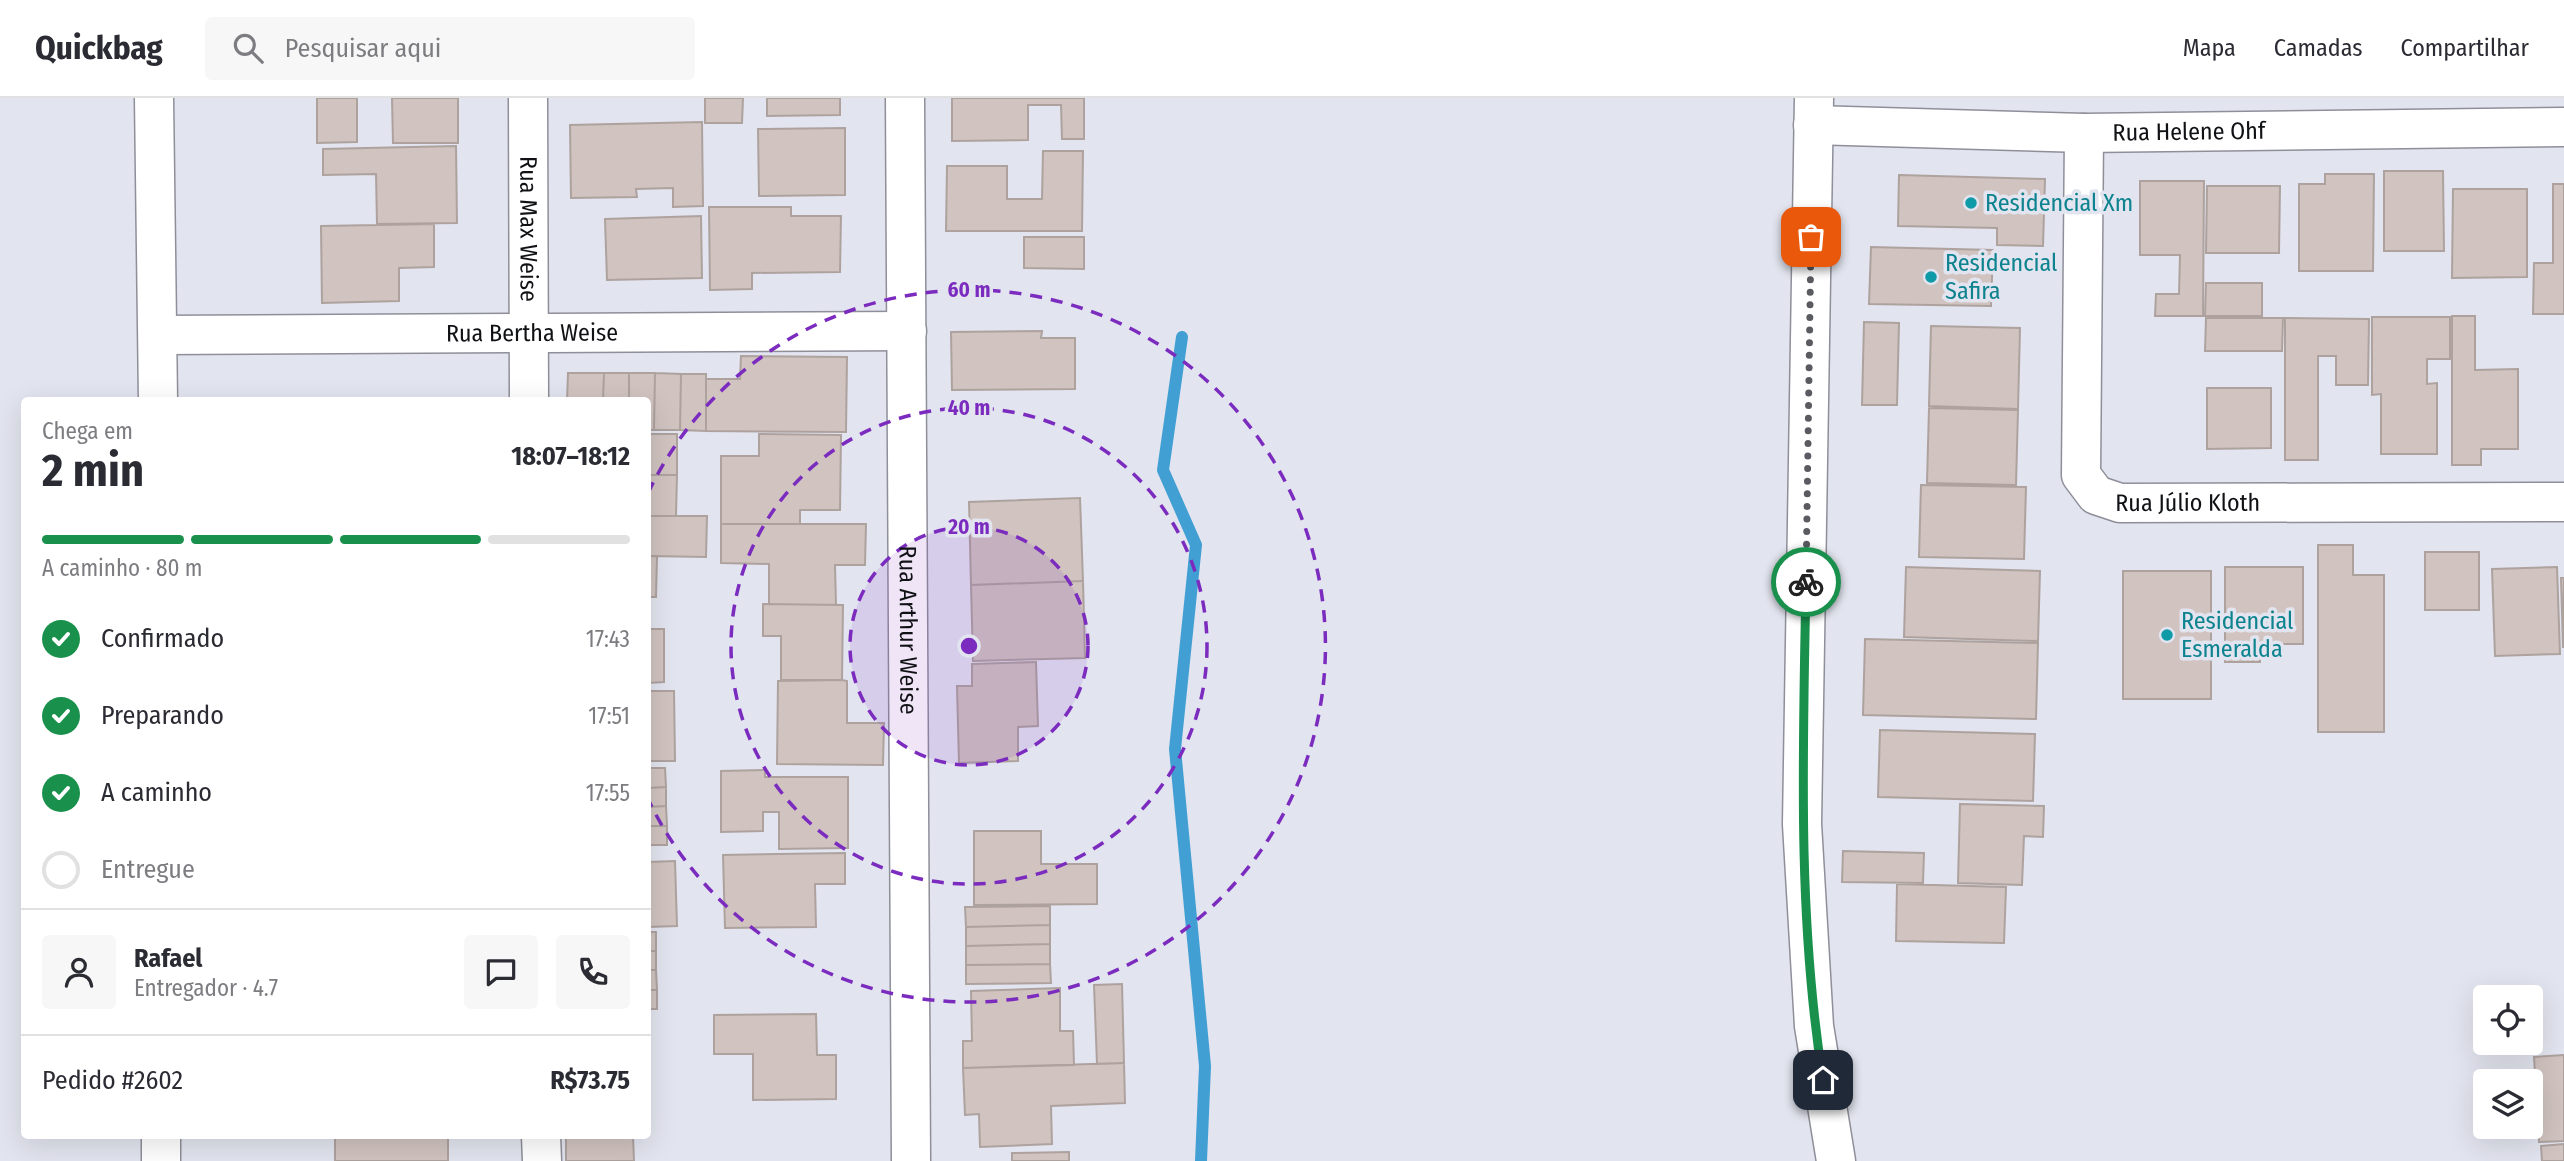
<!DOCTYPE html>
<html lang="pt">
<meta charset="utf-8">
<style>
body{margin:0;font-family:"Fira Sans Condensed",sans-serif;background:#f7f7f7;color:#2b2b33;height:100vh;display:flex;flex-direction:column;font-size:26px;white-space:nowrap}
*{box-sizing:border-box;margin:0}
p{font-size:23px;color:#7c7c81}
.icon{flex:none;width:38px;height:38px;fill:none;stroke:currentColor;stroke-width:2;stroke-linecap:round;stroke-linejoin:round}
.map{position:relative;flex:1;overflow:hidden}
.details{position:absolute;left:21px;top:299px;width:630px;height:742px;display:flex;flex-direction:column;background:#fff;border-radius:7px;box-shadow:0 7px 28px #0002}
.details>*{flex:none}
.fabs{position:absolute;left:2473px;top:887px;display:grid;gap:14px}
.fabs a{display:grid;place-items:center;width:70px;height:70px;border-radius:7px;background:#fff;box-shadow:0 7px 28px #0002;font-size:35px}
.pin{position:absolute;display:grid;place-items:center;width:60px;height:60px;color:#fff;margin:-30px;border-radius:14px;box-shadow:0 4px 10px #0006}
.courier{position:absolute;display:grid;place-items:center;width:70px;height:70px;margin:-35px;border:5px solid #19914d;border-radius:50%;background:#fff;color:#222;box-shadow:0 2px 9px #0007}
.summary em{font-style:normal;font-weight:700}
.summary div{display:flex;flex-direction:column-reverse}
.summary{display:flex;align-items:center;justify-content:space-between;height:119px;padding:0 21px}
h1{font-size:46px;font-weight:700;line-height:52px}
.bar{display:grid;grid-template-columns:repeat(4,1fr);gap:10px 7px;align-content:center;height:84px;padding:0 21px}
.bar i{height:9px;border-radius:5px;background:#e1e1e2}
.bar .current{background:#19914d}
.bar p{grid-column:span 4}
.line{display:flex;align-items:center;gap:18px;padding:0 21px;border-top:2px solid #e1e1e2}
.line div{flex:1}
.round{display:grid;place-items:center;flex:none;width:74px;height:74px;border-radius:7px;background:#f7f7f7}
ol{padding:0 21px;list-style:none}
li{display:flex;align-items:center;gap:21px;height:77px}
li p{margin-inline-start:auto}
li .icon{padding:7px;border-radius:50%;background:#19914d;color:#fff;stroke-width:4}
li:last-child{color:#7c7c81}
li i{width:38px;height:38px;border:4px solid #e1e1e2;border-radius:50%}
header{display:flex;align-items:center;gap:42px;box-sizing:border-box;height:98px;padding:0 35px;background:#fff;border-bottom:2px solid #e1e1e2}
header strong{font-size:33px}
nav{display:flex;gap:38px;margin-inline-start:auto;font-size:24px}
.search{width:490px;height:63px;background:#f7f7f7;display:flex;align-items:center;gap:18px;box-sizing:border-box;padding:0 24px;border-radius:7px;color:#7c7c81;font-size:26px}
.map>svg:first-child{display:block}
</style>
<header>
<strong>Quickbag</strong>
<div class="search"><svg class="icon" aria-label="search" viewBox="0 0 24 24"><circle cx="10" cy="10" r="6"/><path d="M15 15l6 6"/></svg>Pesquisar aqui</div>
<nav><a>Mapa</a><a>Camadas</a><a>Compartilhar</a></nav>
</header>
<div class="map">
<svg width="2564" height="1063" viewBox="0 0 2564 1063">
<rect width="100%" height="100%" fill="#e2e4ef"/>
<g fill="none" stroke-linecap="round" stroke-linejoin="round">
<path stroke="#429fd3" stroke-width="12" d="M1182,239L1163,372L1196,447L1175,651L1205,968L1201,1063"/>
</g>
<path fill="#d0c3c0" stroke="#aea29f" stroke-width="2" d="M317,0H357V44L317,45Z
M392,0H458V45H393Z
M705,0H743L742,25H705Z
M767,0H840V17L767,18Z
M952,0H1084V41H1062L1061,7H1028V42L952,43Z
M702,24L703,108L673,109V90L636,91L637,99L571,100L570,27Z
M845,30V97L759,98L758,31Z
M456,48L457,125L377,126L376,76L323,77V51Z
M1043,53H1083L1082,133H946L947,68H1007V101H1042Z
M2384,73H2443L2444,153H2384Z
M2325,76H2374L2373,173H2299V86H2325Z
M1899,77L2045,81L2043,148L1997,147V130L1898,128Z
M2140,83H2204L2203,218H2155L2156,196H2179L2180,157H2140Z
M2553,86H2564V216H2533L2534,165H2553Z
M2207,88H2280L2279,155H2206Z
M2453,91H2527V179L2452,180Z
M709,109H791V118H841L840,174L752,175V191L710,192Z
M701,118L702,180L607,182L605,121Z
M434,126V169L399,170V203L322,205L321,128Z
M1024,139H1084V171L1024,170Z
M1871,149L1993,152L1991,208L1869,206Z
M2206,185H2262V218H2205Z
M2452,218H2475V272L2518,271V351H2481V367H2452Z
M2372,219H2450V261H2427V286L2437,285V356H2381V296L2372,297Z
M2206,220H2283L2282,253H2205Z
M2285,220L2369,221L2368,287H2336V258H2318V362H2285Z
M1864,224L1899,225L1897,307H1862Z
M1931,228L2020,230L2018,311L1929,308Z
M1042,233L1041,240H1075V291L952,292L951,234Z
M741,258L847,259L846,334L706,333V281H740Z
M568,275H604L603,303H567Z
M604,275H629V303H603Z
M629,275H655L654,332H648V303H629Z
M655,275L681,276L680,332H654Z
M681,276H706V333L680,332Z
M2207,290H2271V350L2207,351Z
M1929,310L2018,312L2016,387L1927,385Z
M648,336H677V377H648Z
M759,336L841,337L840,412H800V426H721V358H759Z
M648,377H677L676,418H648Z
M1921,387L2026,389L2024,461L1919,459Z
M1080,400L1083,483L971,487L969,404Z
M648,418H707L706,459L648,458Z
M721,426H866L865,467H835L836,507L769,506V466L721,465Z
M2318,447H2353V477H2384V634H2318Z
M2425,454H2479V512H2425Z
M648,458H657L656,499H648Z
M1906,469L2040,473L2038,543L1904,539Z
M2225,469H2303V546H2260V564H2225Z
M2557,469L2560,556L2495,558L2492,471Z
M2123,473H2211V601H2123Z
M2561,480H2564L2563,550Z
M1083,483L1085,560L973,563L971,487Z
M763,506L843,507L842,582H781V538H763Z
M648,531H664V584L648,585Z
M1865,541L2038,545L2036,621L1863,617Z
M1036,564L1038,628L1018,629V663L959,665L957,588H972V566Z
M842,582L847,583V625H884L883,667L777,666L778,583Z
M648,593H674L675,663H648Z
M1880,632L2035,636L2033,703L1878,699Z
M648,670H665L666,689L648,690Z
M765,672V679H848V750L779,751V714H763V733L721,734V673Z
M666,689V708L648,709V690Z
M1960,706L2044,708L2043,739L2024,738L2022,787L1958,785Z
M666,708L667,728H648V709Z
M648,728H667V747H648Z
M974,733H1041V766H1097V806L974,807Z
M1843,753L1924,755L1923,785L1842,784Z
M845,755V786H815L816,829L725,830L723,757Z
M675,763L677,828L648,829V764Z
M1897,786L2006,789L2004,845L1896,843Z
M1050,808V827L966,829L965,809Z
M1050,827V846L966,848V829Z
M648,834H656V853H648Z
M1050,846V866L966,867V848Z
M648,853H656V872H648Z
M1050,866L1051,885L966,886V867Z
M648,872H656L657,892H648Z
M1122,886L1124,965L1097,966L1094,887Z
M1060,890V933H1073L1074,967L963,970V943H972L971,893Z
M648,892H657V911H648Z
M816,916L817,957H836V1001L753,1002V956H714V917Z
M2564,957V1043L2539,1044L2534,959Z
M1124,965L1125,1005L1051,1008L1052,1046L980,1049L979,1016L965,1017L963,970Z
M385,1038H448V1063H335V1040Z
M566,1038H633L634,1063H566Z
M2564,1046V1063H2542L2541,1048Z
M1069,1054V1063H1012V1055Z"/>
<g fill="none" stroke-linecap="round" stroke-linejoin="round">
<defs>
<g id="street">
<path d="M154,0L158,303"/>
<path id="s1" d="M528,0L529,303"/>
<path id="s2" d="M905,0L911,1063"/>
<path id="s3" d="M1813,27L2084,35L2564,29"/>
<path id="s4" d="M2084,35L2081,377L2096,397L2120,405L2564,404"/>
<path id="s5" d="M158,237L907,233"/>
<path d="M161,1038V1063"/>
<path d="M541,1038L542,1063"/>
</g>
<path id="secondary" d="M1814,0L1802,726L1814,928L1836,1063"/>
</defs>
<use href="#street" stroke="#8e8f99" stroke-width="41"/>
<use href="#secondary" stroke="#8e8f99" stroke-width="41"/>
<use href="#street" stroke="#fff" stroke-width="38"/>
<use href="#secondary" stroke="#fff" stroke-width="38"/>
</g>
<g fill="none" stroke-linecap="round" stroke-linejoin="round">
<path stroke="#5a5b61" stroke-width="7" stroke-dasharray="0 12.6" d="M1806,484L1811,139"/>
<path stroke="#19914d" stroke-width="9" d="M1806,484C1803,650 1797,818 1823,982"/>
</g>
<circle cx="969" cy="548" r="119" fill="#7b2cbf" fill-opacity=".12"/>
<g fill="none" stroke="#7b2cbf" stroke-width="3.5" stroke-dasharray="12 9">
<circle cx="969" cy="548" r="119"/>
<circle cx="969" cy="548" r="238"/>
<path d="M648 395A356 356 0 1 1 648 701"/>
</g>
<g fill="#0f9aa8" stroke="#e2e4ef" stroke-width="2.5">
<circle cx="1971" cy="105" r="7"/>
<circle cx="1931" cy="179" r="7"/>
<circle cx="2167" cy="537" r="7"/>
</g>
<g text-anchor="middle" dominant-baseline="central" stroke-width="7" stroke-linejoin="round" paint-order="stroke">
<g font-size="24" fill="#101114" stroke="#e2e4ef">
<text stroke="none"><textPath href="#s3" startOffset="376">Rua Helene Ohf</textPath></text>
<text stroke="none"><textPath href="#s1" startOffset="131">Rua Max Weise</textPath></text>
<text stroke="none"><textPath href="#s5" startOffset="374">Rua Bertha Weise</textPath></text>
<text stroke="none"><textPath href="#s4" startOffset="460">Rua Júlio Kloth</textPath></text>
<text stroke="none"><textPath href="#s2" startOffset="532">Rua Arthur Weise</textPath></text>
</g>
<g font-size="24" fill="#0d838f" stroke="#e2e4ef" text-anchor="start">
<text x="1985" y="105">Residencial Xm</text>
<text x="1945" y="165">Residencial<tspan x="1945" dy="28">Safira</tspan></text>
<text x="2181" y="523">Residencial<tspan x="2181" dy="28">Esmeralda</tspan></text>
</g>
</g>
<circle cx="969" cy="548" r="10" fill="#7b2cbf" stroke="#e2e4ef" stroke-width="3.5"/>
<g font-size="21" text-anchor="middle" font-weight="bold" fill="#7b2cbf" stroke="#e2e4ef" stroke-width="7" stroke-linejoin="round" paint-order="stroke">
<text x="969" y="199">60 m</text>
<text x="969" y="317">40 m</text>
<text x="969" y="436">20 m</text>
</g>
</svg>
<div class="fabs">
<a><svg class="icon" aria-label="locate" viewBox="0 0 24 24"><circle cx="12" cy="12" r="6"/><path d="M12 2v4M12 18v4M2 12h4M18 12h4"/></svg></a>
<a><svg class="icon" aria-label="layers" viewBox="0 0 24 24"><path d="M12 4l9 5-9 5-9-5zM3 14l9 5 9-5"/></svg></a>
</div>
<div class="pin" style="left:1811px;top:139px;background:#ea580c"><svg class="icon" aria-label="bag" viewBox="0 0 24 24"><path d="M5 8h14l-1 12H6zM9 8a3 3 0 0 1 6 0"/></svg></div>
<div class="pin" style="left:1823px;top:982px;background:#1f2937"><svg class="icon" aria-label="home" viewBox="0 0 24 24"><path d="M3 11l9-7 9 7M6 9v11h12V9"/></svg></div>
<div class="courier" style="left:1806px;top:484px"><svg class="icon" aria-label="bike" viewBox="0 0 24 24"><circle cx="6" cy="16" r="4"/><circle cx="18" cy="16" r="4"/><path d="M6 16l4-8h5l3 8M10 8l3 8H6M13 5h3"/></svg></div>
<section class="details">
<div class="summary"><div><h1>2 min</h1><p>Chega em</p></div><em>18:07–18:12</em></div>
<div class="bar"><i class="current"></i><i class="current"></i><i class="current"></i><i></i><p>A caminho · 80 m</p></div>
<ol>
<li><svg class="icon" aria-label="check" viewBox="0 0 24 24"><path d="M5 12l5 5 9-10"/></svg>Confirmado<p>17:43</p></li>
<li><svg class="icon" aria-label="check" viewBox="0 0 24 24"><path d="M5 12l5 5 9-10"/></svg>Preparando<p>17:51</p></li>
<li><svg class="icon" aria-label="check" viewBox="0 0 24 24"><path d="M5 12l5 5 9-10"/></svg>A caminho<p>17:55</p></li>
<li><i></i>Entregue</li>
</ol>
<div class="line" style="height:126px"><a class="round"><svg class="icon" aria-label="person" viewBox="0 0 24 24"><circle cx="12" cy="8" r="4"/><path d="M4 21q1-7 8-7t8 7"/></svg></a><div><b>Rafael</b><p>Entregador · 4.7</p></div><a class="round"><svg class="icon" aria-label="chat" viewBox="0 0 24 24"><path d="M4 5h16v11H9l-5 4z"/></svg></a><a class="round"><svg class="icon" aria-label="phone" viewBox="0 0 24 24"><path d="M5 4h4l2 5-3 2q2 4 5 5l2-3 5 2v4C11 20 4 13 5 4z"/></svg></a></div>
<div class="line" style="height:91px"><div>Pedido #2602</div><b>R$73.75</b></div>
</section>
</div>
